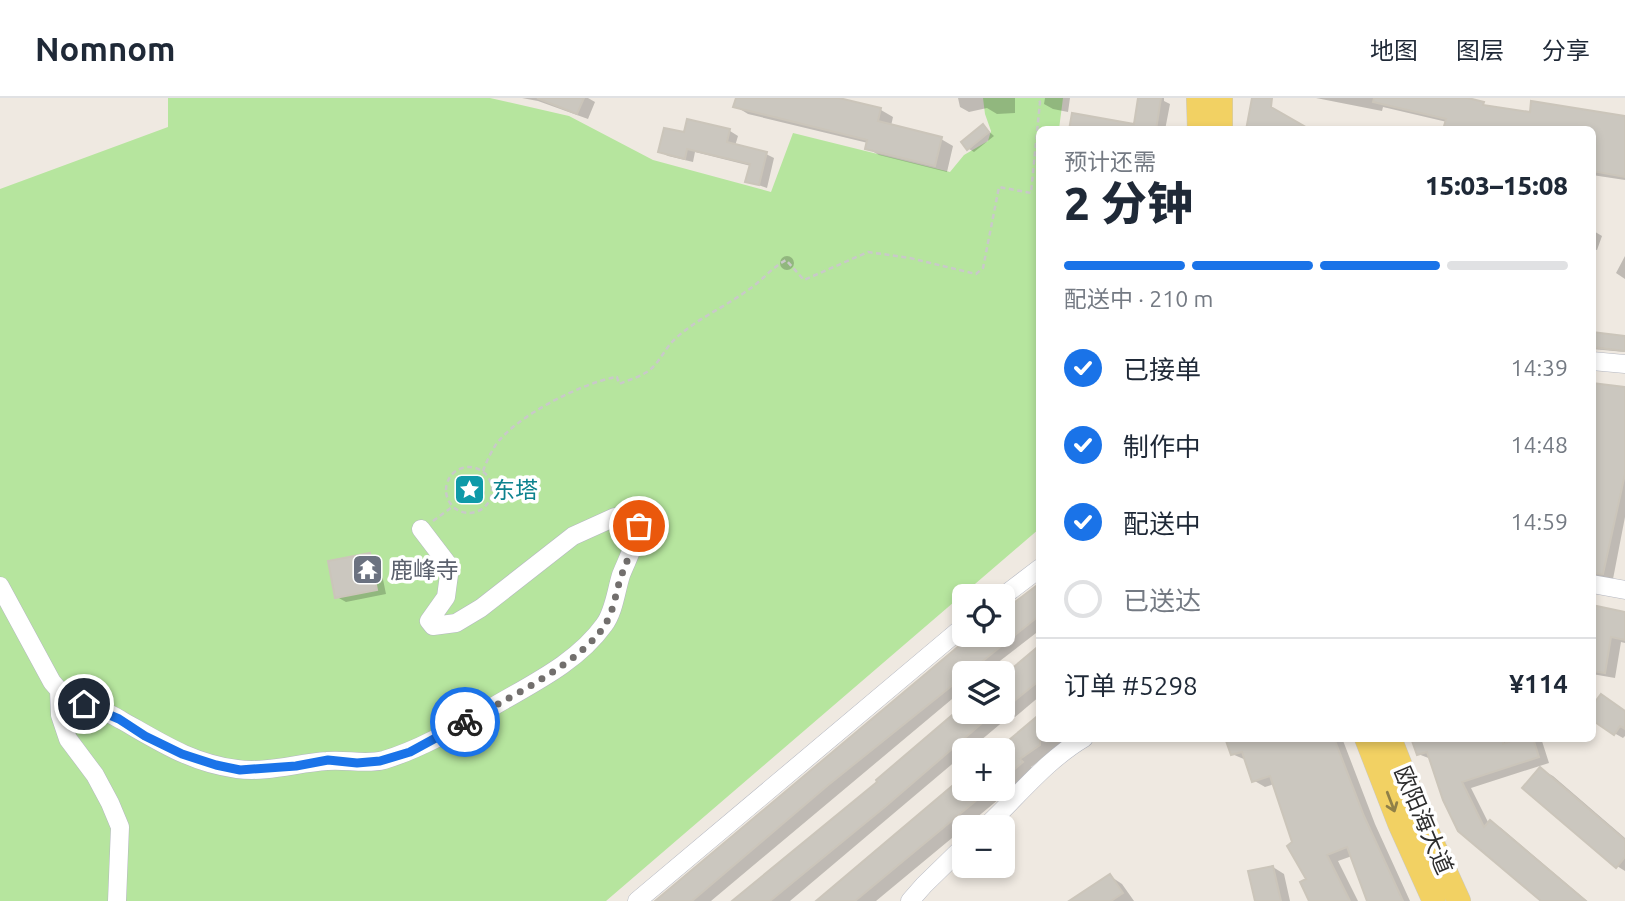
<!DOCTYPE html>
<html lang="zh">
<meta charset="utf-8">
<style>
body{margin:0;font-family:Ubuntu,"Noto Sans SC",sans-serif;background:#f6f6f7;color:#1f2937;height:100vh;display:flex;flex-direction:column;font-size:26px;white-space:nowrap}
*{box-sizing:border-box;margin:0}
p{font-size:23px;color:#747a83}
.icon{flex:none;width:38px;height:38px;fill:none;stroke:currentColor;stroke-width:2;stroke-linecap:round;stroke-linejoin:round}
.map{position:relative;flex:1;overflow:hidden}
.panel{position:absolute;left:1036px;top:28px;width:560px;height:616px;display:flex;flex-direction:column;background:#fff;border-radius:10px;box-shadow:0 4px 10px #0003}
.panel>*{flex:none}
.tools{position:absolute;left:952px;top:486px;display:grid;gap:14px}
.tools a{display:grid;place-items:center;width:63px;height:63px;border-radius:10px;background:#fff;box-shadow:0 4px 10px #0003;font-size:35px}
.pin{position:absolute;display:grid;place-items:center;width:60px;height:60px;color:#fff;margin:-30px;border:4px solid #fff;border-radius:50%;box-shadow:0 2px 7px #0007}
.courier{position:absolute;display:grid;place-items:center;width:70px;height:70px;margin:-35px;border:5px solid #1a73e8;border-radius:50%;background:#fff;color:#222;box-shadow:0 2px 9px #0007}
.head em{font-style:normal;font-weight:800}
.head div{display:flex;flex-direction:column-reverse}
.head{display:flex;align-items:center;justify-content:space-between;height:119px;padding:0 28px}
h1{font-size:46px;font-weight:800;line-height:52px}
.bar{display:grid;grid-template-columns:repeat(4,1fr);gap:10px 7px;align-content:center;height:84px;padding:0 28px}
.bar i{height:9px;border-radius:5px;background:#e0e1e3}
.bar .active{background:#1a73e8}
.bar p{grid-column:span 4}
.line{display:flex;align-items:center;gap:18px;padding:0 28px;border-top:2px solid #e0e1e3}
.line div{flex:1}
ol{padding:0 28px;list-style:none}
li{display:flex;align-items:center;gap:21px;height:77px}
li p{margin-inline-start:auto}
li .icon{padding:7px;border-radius:50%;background:#1a73e8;color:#fff;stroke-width:4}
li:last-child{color:#747a83}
li i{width:38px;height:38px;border:4px solid #e0e1e3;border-radius:50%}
header{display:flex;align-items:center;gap:42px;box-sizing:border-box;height:98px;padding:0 35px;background:#fff;border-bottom:2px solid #e0e1e3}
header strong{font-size:33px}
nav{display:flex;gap:38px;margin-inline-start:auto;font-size:24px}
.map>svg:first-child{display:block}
</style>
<header>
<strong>Nomnom</strong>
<nav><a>地图</a><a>图层</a><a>分享</a></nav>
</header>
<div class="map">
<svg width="1625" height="803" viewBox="0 0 1625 803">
<rect width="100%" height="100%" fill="#efe9e1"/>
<path fill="#b6e59e" d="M168,0H490L569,18L653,62L771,94L793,35L950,74L964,57L988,43L991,33L985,16L983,0H1063L1059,31L1040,32L1039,431L606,803H0V91L168,29Z"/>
<path fill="#0003" d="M522,0H588L595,4L588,21L538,3Z
M737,0H832L881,12L893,19L891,28L941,41L953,48L947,74L879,57L867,50L868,45L748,16L735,8Z
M958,0H1015V15L997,16L987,10L969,14L960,9Z
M1045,0H1070L1068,14L1053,11L1044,6Z
M1140,0H1164V3L1170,6L1165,32H1071L1135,28Z
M1316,0H1460L1490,9L1531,16L1625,19V82L1592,77V32L1447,24L1383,9L1382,13Z
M688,23L730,33L738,38L735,48L766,56L774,60L767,90L747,83L751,68L695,54L693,64L668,58L660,54L685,36Z
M983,28L994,38L974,54L969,51Z
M1592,132L1602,138L1597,152L1592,151Z
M1625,158V181L1616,175Z
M780 165a7 7 0 1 1 14 0a7 7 0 1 1-14 0Z
M1592,236L1625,240V254L1592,251Z
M1592,286L1625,291V419L1613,481L1592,478Z
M471,382L483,389L485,395L483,400L475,404L463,398L460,389L462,384Z
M370,457L379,462L386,496L346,504L337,499Z
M1040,487V532L983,576H964V591L711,803H655L952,555L1003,537V516Z
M1592,509L1625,516V545L1621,544L1615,580L1592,576Z
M1040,550V598L1015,619L1011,617L968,653H964V656L790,803H737L880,685L878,683L964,609V614H1003V580Z
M1625,614V638L1623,640L1614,635Z
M1040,619V640H1070L1031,669L1034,672L876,803H818L964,682V691H1003V653H999Z
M1227,640H1342L1375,726L1410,803H1369L1352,758L1338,763L1358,803H1311L1302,785L1308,781L1274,686L1265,689L1253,682L1246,662L1232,656Z
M1413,640H1541L1549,665L1471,690L1489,726L1491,724L1501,730L1587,803H1544L1460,731L1431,661L1418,656Z
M1540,671L1553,678L1625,740V773L1617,768Z
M1273,769L1284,776L1290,803H1257L1250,774Z
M1110,778L1122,786L1134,803H1072Z"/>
<path fill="#cbc7bf" stroke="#cbc5ba" stroke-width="2" d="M537,0H584L577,16Z
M736,0H839L881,10L878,23L942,39L935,68L865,51L867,42L733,9Z
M1138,0H1161L1156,32H1069L1072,15L1134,26Z
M1252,0H1272L1271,9L1311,32H1246Z
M1374,0H1468L1484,4L1483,7L1530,14L1531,3L1625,18V79L1592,73V32H1443L1446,21L1373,4Z
M687,21L730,31L727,44L767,54L759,87L745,84L750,66L687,51L685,61L658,54L664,30L684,34Z
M983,26L989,34L967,52L961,44Z
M1592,234L1625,238V253L1592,249Z
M1592,285L1625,289V376L1603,476L1592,475Z
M458 391a11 11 0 1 1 22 0a11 11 0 1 1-22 0Z
M370,455L377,492L335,500L328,463Z
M1040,485V517L827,688L692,803H655L972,537H1003V513Z
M1592,507L1625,514V542L1611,539L1605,575L1592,573Z
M1040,547V582L1003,612V578Z
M1601,596L1625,613V631L1620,628L1614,637L1592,622V608Z
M964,607V614H982L988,620L886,708L770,803H732L877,684L876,682Z
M1040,616V647L1020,661L1023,664L1003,681V647Z
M1225,640H1334L1364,718L1403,803H1367L1347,749L1327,757L1350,803H1309L1300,784L1306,781L1287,748L1292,744L1270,678L1252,684L1242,654L1231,657Z
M1411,640H1502L1503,646L1520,640H1533L1539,659L1462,684L1484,729L1490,722L1586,803H1541L1458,733L1443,702L1427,654L1417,657Z
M1540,669L1625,742V759L1616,770L1522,690Z
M964,678V691H990L855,803H816Z
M1273,768L1281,803H1255L1248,773Z
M1110,776L1123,795L1111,803H1069Z"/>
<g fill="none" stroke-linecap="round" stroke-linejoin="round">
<defs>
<path id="minor" d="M1592,263L1625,266
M1592,486L1625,492
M0,488L52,584L59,592L60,617L68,641L95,677L110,705L120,729L117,803
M1002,499L1040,470
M59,592C79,603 101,610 121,622C160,644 191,665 237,671C267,675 297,665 327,663C346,661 365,667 384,662C421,651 456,630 489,611C529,587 576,566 604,527C614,514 616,493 621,477C628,460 635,447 639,428L632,419H615L573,438L481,510L456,525L433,528L429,523L446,499L450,469L421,431
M984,730C1017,700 1045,663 1084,640
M637,803L964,528
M910,803L924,787L964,748"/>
<path id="major" d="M1198,0L1199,32
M1221,0V32
M1366,640L1399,725L1434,803
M1390,640L1420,717L1459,803"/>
</defs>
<use href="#minor" stroke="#b4b7c1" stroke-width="19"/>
<use href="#major" stroke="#c9c9c9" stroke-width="24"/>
<path stroke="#c9c9c9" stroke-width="2.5" stroke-dasharray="5 3.5" stroke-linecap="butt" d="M446 392a23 23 0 1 1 46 0a23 23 0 1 1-46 0Z
M483,373C486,365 490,356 495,348C514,319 583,284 617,279L619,286C631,281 644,278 653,269C661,261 666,249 676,240C698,220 725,209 748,192C762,183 771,170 786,162L804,182L868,154L910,160L976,176L983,170L999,89L1031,95L1040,4L1038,0
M433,423L452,409"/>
<use href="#minor" stroke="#fff" stroke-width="18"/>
<use href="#major" stroke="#f2d163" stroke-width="23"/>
</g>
<defs><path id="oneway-shaft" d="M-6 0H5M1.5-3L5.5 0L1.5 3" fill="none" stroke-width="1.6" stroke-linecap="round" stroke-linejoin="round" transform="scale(1.75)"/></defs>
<use stroke="#908048" href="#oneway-shaft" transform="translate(1391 704) rotate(69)"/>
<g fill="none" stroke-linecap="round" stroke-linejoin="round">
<path stroke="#726f6d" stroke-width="7" stroke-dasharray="0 12.6" d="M465,624C504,602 584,564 606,525C614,512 616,493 621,479C627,461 635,447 639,428"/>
<path stroke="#1a73e8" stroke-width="9" d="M84,606L119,621L145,638L182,656L216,667L240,672L296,668L328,662L357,665L380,663L410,654L465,624"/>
</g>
<defs>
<symbol id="sight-square" viewBox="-11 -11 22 22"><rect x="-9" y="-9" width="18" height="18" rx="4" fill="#0f9aa8" stroke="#fff"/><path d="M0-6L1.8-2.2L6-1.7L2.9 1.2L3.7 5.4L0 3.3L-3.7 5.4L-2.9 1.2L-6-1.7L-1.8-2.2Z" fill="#fff"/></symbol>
<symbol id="temple-square" viewBox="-11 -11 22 22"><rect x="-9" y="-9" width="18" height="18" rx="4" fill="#6b7280" stroke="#fff"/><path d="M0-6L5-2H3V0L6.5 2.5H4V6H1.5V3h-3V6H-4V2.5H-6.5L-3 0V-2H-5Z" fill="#fff"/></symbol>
</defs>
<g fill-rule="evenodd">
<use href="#sight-square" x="452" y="374" width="35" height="35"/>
<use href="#temple-square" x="350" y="454" width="35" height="35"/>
</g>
<g text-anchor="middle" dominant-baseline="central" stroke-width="7" stroke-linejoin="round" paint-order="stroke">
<g font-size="23" fill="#0d838f" stroke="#fff" text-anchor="start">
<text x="492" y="391">东塔</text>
</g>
<g font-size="23" fill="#5b616d" stroke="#fff" text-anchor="start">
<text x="390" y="471">鹿峰寺</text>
</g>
<g font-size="23" fill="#2e2e2e" stroke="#fff">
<text transform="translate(1424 722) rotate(67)">欧阳海大道</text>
</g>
</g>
</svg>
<div class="tools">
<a><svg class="icon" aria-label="locate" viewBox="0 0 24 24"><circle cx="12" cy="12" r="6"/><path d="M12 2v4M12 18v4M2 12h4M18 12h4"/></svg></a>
<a><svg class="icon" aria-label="layers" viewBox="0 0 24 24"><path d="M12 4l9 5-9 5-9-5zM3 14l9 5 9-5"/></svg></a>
<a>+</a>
<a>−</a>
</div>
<div class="pin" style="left:639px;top:428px;background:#ea580c"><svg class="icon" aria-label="bag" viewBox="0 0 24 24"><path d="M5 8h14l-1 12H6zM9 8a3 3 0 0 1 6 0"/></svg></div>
<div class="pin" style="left:84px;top:606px;background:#1f2937"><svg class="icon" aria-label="home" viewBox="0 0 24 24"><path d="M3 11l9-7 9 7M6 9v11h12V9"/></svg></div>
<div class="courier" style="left:465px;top:624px"><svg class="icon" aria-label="bike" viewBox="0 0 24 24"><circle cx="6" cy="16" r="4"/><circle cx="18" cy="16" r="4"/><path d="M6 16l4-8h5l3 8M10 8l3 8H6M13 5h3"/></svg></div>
<section class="panel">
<div class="head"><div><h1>2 分钟</h1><p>预计还需</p></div><em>15:03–15:08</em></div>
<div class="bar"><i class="active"></i><i class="active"></i><i class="active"></i><i></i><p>配送中 · 210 m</p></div>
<ol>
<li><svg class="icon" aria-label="check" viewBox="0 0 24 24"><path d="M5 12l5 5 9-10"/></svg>已接单<p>14:39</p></li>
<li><svg class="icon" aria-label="check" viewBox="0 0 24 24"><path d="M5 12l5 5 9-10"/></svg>制作中<p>14:48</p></li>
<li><svg class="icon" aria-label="check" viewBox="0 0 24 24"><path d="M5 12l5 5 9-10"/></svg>配送中<p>14:59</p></li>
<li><i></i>已送达</li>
</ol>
<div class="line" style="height:91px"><div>订单 #5298</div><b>¥114</b></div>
</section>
</div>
